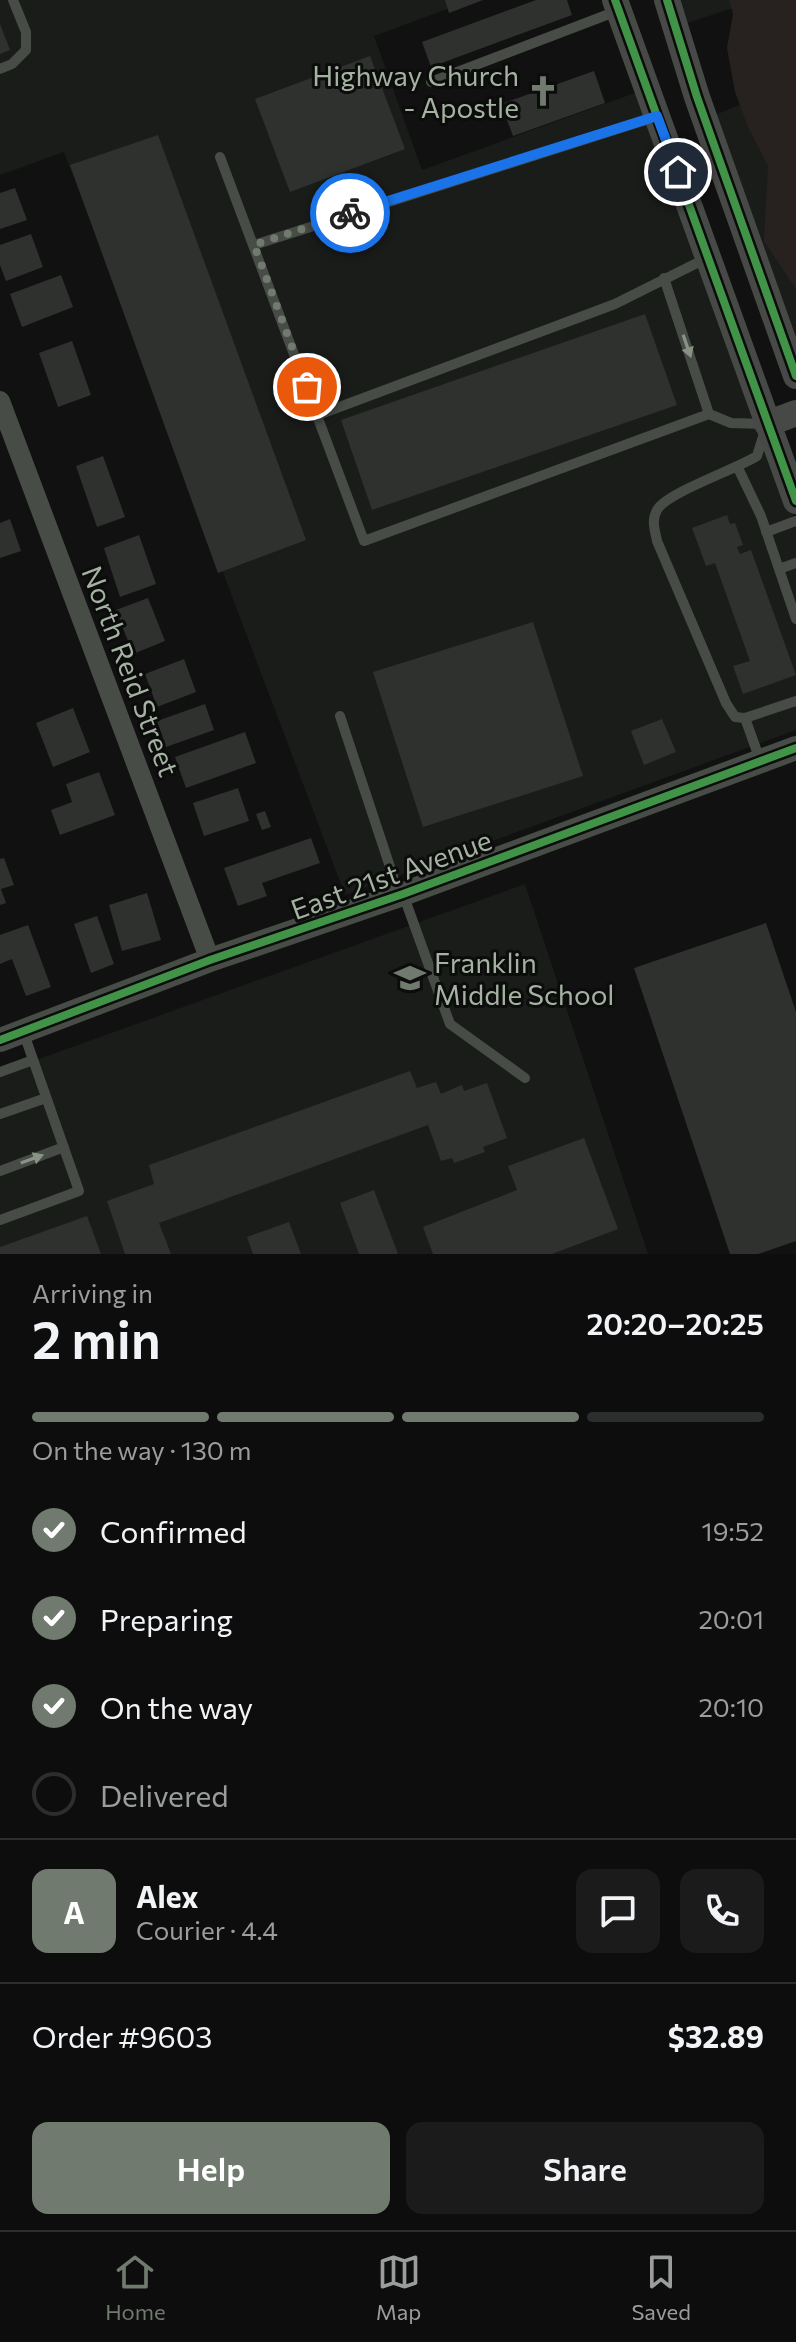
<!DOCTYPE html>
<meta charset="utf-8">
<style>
body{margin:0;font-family:Commissioner,sans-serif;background:#1a1b1a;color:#f1f3f6;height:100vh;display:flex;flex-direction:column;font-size:30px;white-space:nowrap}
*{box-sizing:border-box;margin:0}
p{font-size:26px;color:#9a9c9d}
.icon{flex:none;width:44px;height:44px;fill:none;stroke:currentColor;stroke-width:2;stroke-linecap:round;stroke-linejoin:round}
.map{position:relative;height:1254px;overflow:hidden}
.panel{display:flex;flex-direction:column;background:#0c0d0c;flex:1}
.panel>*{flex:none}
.pin{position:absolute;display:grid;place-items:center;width:68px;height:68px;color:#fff;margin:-34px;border:4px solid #fff;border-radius:50%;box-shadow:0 2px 8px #0007}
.courier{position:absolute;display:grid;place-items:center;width:80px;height:80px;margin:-40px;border:6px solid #1a73e8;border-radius:50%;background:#fff;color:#222;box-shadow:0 2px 10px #0007}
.head em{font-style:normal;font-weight:600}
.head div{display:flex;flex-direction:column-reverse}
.head{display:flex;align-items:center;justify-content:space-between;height:136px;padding:0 32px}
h1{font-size:52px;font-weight:600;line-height:60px}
.bar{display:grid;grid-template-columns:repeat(4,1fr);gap:12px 8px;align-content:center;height:96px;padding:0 32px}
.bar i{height:10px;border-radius:6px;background:#2c2d2d}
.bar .on{background:#707a6e}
.bar p{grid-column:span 4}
.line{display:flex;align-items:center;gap:20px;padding:0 32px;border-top:2px solid #2c2d2d}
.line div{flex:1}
.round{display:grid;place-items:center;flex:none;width:84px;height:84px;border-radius:16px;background:#1a1b1a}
ol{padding:0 32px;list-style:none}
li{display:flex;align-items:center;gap:24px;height:88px}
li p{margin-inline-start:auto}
li .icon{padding:8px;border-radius:50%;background:#707a6e;color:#fff;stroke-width:4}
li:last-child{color:#9a9c9d}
li i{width:44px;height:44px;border:4px solid #2c2d2d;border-radius:50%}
.primary-button{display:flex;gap:16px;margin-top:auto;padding:16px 32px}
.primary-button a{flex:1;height:92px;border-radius:16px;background:#707a6e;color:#fff;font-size:32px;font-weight:600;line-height:92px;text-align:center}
.primary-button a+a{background:#1a1b1a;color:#f1f3f6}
.tab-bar{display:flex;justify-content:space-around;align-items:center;height:112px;border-top:2px solid #2c2d2d;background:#0c0d0c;font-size:22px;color:#9a9c9d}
.tab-bar a{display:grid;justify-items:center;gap:4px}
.tab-bar .on{color:#707a6e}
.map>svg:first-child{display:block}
</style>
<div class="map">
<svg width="796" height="1254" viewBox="0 0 796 1254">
<rect width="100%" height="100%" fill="#101110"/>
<path fill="#1a1c1a" d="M0,0H472L374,36L422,170L643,90L760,410L796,523V730L345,895L64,152L0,175Z
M664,0H758L672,28Z
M796,83V367L707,118Z
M525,884L648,1254H0V1073Z"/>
<path fill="#272220" d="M729,0H796V289L764,241L768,166L748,127L735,92L727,48L733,14Z"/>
<path fill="#2f312f" d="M445,0H483L449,13Z
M536,0H567L572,15L431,67L422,42Z
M0,24L10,50L0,54Z
M370,56L405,149L290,192L255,99Z
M594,71L605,103L513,136L501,104Z
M158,135L306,540L218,573L70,165Z
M15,188L27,220L0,229V193Z
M31,234L43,267L6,281L0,265V245Z
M61,275L73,307L22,327L10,294Z
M645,314L677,405L372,510L341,420Z
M72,341L91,395L58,407L39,353Z
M103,456L125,517L97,527L76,466Z
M727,515L730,524L735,523L743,545L737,547L740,554L751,550L796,675L743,694L733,666L750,661L715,563L706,566L692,528Z
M10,519L21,551L0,558V523Z
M139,535L156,584L120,597L104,548Z
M148,598L165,641L133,654L116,610Z
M533,622L583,776L423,827L373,672Z
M184,659L196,692L157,707L145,674Z
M205,704L214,730L166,747L157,721Z
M73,708L90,752L53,767L36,723Z
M662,719L676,752L644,765L631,731Z
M245,732L256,763L186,788L175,757Z
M99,772L115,815L60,835L51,810L72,802L66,784Z
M238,788L249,821L204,836L193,803Z
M265,811L271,827L262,830L256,814Z
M311,838L320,863L262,883L267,896L238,906L224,868Z
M4,858L14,885L1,889L6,903L0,905V859Z
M147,893L161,940L122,951L109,905Z
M97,916L114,964L91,973L74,924Z
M766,923L796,1012V1241L758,1254H730L634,968Z
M28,925L51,987L26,996L12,959L0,964V935Z
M410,1071L417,1088L436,1082L441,1094L462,1085L464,1091L487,1083L507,1138L483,1147L485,1152L454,1163L452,1158L441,1161L428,1125L159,1223L171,1254H125L107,1201L154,1184L149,1165Z
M584,1138L618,1229L552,1254H433L423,1227L517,1190L508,1166Z
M374,1190L398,1254H359L340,1203Z
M87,1216L101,1254H0V1247Z
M289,1222L301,1254H253L247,1237Z"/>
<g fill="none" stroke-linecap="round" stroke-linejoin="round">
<path stroke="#484c47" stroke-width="10" d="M0,69L12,64L26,50V32L13,0
M431,82L617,11
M220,157L364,541L709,414L731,423L767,424L757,456C737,469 666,493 657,510C651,521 655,530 657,541L726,703L735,717L745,718L796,701
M254,245L655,117
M664,278L709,414
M318,415L615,304L709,257
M738,468L761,516L796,619
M766,532L796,521
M779,569L796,563
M340,716L399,894
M745,718L760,760
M403,894L450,1024L525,1078
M0,1072L33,1060
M0,1114L46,1098
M0,1171L64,1147
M0,1220L79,1191L23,1031"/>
<path stroke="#484c47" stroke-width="20" d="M0,401L210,960"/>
<path stroke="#484c47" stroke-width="24" d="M0,1040L210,960L403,894L796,748"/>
<path stroke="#464945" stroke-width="26" d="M615,0L796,501
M667,0L697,97L796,376
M767,424L796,413"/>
<defs>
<path id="cycleway" d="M615,0L796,501
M667,0L697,97L796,376
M0,1040L210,960L403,894L796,748"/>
</defs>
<use href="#cycleway" stroke="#0b0c0b" stroke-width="13"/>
<use href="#cycleway" stroke="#419447" stroke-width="8"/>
</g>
<defs><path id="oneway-solid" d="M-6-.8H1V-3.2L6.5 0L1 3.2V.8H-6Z" transform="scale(2)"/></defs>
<g fill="#889386">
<use href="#oneway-solid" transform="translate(687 346) rotate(71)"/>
<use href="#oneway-solid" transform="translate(32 1159) rotate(-20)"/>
</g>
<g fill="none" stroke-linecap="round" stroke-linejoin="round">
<path stroke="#707a6e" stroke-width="8" stroke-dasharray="0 14.4" d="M307,387L254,245L350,213"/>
<path stroke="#1a73e8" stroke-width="10" d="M350,213L657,116L678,172"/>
</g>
<defs>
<symbol id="church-bare" viewBox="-9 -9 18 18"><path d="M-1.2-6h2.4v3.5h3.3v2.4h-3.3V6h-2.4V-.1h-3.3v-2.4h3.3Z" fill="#707a6e" stroke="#0b0c0b" stroke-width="2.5" paint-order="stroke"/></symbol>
<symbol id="school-bare" viewBox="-9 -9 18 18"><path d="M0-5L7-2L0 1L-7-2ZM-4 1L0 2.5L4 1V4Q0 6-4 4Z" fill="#707a6e" stroke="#0b0c0b" stroke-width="2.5" paint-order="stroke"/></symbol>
</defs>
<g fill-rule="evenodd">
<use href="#church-bare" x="521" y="69" width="44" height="44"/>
<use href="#school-bare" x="388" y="956" width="44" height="44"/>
</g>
<g text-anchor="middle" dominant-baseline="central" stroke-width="6" stroke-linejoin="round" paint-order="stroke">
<g font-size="28" fill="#a4b2a1" stroke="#0b0c0b" text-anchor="end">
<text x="519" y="75">Highway Church<tspan x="519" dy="32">- Apostle</tspan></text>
<text x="434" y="962" text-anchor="start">Franklin<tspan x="434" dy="32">Middle School</tspan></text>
</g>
<g font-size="28" fill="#a4b2a1" stroke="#0b0c0b">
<text transform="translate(131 671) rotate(69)">North Reid Street</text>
<text transform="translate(391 874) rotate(-20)">East 21st Avenue</text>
</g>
</g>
</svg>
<div class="pin" style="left:307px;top:387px;background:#ea580c"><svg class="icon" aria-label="bag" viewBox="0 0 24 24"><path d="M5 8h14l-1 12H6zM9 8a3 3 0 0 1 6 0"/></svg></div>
<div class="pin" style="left:678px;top:172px;background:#1f2937"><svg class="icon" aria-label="home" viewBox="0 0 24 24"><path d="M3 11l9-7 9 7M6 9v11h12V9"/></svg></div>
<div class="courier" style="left:350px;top:213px"><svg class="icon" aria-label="bike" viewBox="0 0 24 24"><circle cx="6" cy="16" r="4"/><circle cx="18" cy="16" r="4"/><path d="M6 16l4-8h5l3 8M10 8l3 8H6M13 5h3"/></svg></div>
</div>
<section class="panel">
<div class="head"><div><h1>2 min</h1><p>Arriving in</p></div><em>20:20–20:25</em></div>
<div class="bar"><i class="on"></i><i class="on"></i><i class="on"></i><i></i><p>On the way · 130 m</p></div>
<ol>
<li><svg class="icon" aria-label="check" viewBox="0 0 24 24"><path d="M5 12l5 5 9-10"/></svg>Confirmed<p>19:52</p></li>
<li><svg class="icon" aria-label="check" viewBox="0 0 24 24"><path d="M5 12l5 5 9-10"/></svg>Preparing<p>20:01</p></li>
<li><svg class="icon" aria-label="check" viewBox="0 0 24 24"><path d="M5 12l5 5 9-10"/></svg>On the way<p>20:10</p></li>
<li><i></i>Delivered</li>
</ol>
<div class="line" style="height:144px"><b class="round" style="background:#707a6e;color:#fff">A</b><div><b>Alex</b><p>Courier · 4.4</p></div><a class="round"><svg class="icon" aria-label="chat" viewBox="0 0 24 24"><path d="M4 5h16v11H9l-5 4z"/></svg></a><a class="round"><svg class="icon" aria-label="phone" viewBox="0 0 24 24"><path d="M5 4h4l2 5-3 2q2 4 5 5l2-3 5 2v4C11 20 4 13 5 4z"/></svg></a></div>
<div class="line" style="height:104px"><div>Order #9603</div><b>$32.89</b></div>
<div class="primary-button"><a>Help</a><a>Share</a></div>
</section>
<nav class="tab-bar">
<a class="on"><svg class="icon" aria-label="home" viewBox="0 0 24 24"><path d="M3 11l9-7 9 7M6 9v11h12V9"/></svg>Home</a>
<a><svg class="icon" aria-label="map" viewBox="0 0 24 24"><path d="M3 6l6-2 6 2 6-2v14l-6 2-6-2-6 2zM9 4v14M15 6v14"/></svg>Map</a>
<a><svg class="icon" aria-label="saved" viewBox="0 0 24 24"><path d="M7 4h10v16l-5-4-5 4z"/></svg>Saved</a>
</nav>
